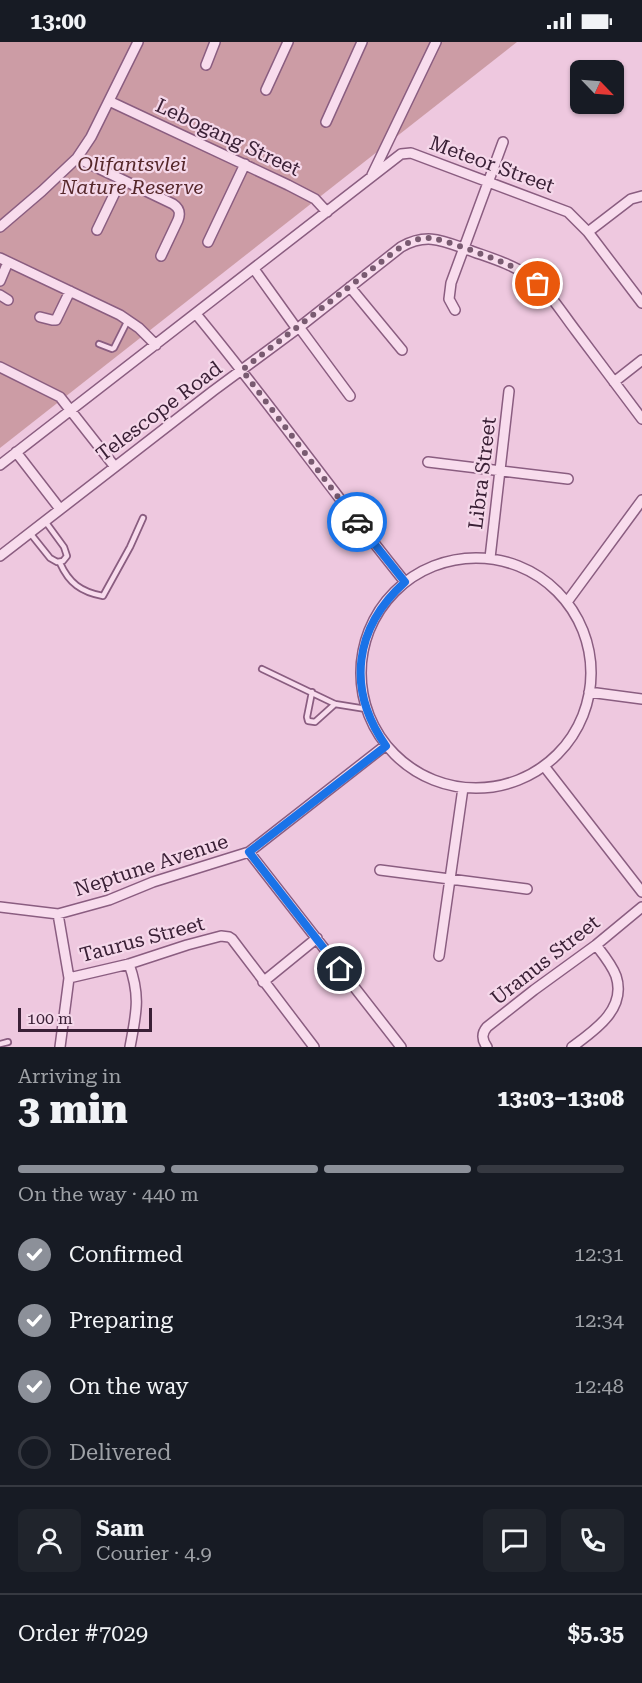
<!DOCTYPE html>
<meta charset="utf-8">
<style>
body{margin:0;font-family:"Roboto Serif",serif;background:#20242c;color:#f1f3f6;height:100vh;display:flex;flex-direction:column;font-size:22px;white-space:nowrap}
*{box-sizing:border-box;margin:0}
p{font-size:20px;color:#9ea1a6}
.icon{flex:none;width:33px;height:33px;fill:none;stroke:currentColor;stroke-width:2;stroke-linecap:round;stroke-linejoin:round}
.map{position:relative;height:1005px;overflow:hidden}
.panel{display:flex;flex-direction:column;background:#171b24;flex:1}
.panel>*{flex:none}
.needle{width:39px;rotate:115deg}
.fabs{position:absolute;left:570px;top:18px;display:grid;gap:12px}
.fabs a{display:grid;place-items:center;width:54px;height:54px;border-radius:9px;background:#171b24;box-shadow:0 2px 4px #0004;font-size:30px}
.scale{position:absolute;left:18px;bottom:15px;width:134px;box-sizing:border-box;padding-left:6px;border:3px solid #3a2036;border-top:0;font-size:16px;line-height:21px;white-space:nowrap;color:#3a2036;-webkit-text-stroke:4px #f5d8ea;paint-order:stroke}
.pin{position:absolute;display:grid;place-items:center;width:51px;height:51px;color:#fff;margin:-26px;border:3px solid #fff;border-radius:50%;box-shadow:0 2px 6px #0007}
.courier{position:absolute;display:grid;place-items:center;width:60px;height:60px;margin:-30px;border:4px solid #1a73e8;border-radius:50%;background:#fff;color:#222;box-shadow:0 2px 8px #0007}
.summary em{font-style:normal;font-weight:800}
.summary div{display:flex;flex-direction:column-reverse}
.summary{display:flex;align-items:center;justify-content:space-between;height:102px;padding:0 18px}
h1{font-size:39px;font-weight:800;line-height:45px}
.bar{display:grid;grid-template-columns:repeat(4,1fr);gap:9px 6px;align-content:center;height:72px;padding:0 18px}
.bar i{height:8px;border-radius:4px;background:#363941}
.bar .selected{background:#8c9099}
.bar p{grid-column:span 4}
.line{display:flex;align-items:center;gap:15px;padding:0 18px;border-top:2px solid #363941}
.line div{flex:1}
.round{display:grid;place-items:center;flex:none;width:63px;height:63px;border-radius:9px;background:#20242c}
ol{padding:0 18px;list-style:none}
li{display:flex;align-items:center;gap:18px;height:66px}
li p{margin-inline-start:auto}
li .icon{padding:6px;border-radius:50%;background:#8c9099;color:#fff;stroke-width:4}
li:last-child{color:#9ea1a6}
li i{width:33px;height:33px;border:3px solid #363941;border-radius:50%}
.status{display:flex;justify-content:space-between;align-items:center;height:42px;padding:0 30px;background:#171b24;direction:ltr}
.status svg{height:16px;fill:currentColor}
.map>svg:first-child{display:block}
</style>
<div class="status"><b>13:00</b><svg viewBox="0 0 49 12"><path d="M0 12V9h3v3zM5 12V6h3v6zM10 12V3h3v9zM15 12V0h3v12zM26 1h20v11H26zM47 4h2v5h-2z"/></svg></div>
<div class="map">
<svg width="642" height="1005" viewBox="0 0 642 1005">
<rect width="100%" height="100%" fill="#eec8df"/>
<path fill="#cc9ca5" d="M0,0H517L0,406Z"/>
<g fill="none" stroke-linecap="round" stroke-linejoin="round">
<defs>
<path id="service" d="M99,302L112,307L114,306L128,278
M30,491L50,516L57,520L63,519L67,514L64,505L45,479
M60,521C69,541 81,550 103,554L130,505L143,476
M262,627L335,662L366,667
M312,650L307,675L308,679L315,680L335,662
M0,1002L8,1000"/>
<path id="minor" d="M206,23L215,0
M266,48L288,0
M109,59L288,143L315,157L327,170
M326,80L362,0
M77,116L173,162C179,166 181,170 178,178L161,214
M372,133L436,0
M0,185L42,149L77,116L91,95L138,0
M97,188L121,138
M588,190L631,157L642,154
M208,200L245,122
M0,216L120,273L139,286L156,303
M254,227L297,287
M0,239L8,220
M350,245L402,308
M0,253L8,258
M455,268L449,257L451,241L503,100
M196,272C268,359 334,452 405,540
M40,275L52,278H56L70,249
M299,285L350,354
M0,325L60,355L115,425
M614,340L642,318
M16,410L60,467
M428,420L568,437
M0,423L401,112L411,111L568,170L588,190L642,261
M0,514L213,349L297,287L401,205C426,191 441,198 466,207C487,215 510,221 529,234C548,247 562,271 576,289C598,318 620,348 642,377
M361 631a115 115 0 1 1 230 0a115 115 0 1 1-230 0Z
M490,516L509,349
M567,560L642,458
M589,650L642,657
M544,724L642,850
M249,810L401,1005
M380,828L527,847
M0,865L58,872L109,858L153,840L249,810L386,703
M58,872L69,936L60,1005
M439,914L463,746
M129,922C141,955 136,972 130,1005
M69,936L129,922L187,903L221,894L229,895L232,897L314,1005
M263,940L317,896
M487,1005C482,998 481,992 487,985L534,948L596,903L642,865
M572,1005C594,989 627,967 616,934C612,923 603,912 596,903"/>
</defs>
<use href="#service" stroke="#8a5d80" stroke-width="8"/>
<use href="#minor" stroke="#8a5d80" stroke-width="12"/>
<use href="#service" stroke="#f8dced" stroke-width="4.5"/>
<use href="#minor" stroke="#f8dced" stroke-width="9"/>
</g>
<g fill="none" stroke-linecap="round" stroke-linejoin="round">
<path stroke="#795b71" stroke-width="6" stroke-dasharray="0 10.8" d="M357,480L242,328L394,210C405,202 415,196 428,196C443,196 500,219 516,226C524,231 531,236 538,242"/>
<path stroke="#1a73e8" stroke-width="8" d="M340,927L249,810L386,704C346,647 354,586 405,540L357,480"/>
</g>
<g text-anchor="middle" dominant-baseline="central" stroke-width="4.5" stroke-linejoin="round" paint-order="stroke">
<g font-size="20" fill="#3a2036" stroke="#f5d8ea">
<text transform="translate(228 95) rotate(25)">Lebogang Street</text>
<text transform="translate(492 122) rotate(20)">Meteor Street</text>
<text transform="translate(159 369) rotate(-37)">Telescope Road</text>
<text transform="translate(482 431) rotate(-83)">Libra Street</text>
<text transform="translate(151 823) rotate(-18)">Neptune Avenue</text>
<text transform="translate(142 897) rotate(-15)">Taurus Street</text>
<text transform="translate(545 918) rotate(-38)">Uranus Street</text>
</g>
<g font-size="20" font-style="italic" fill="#56282b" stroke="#f5d8ea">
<text x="132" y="122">Olifantsvlei<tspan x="132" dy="23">Nature Reserve</tspan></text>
</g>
</g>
</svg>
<div class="fabs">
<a><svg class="needle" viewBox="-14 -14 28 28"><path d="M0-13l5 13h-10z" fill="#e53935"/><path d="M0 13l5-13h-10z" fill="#9ea1a6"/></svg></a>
</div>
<div class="scale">100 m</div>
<div class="pin" style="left:538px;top:242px;background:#ea580c"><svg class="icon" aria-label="bag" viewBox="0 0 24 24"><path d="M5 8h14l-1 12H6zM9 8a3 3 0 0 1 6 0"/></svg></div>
<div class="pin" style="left:340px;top:927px;background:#1f2937"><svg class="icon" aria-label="home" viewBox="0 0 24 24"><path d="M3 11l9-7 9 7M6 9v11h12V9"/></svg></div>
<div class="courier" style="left:357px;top:480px"><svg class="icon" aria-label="car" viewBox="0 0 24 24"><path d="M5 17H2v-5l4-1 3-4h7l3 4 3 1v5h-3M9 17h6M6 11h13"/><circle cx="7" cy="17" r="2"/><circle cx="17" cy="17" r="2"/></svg></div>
</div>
<section class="panel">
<div class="summary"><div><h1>3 min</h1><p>Arriving in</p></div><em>13:03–13:08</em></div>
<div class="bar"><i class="selected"></i><i class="selected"></i><i class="selected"></i><i></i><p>On the way · 440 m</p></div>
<ol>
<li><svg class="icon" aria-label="check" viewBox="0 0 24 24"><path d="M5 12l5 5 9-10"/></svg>Confirmed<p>12:31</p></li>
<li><svg class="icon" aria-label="check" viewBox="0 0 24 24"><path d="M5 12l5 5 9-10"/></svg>Preparing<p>12:34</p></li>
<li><svg class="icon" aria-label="check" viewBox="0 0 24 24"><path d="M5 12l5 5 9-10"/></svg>On the way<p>12:48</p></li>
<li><i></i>Delivered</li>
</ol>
<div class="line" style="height:108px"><a class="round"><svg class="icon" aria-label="person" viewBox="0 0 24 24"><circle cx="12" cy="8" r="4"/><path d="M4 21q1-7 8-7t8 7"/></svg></a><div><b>Sam</b><p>Courier · 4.9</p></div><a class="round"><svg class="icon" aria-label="chat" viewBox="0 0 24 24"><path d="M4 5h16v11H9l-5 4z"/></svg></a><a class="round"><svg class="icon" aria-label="phone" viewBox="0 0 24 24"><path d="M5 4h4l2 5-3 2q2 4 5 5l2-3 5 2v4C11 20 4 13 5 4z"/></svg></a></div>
<div class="line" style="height:78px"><div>Order #7029</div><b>$5.35</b></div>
</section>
